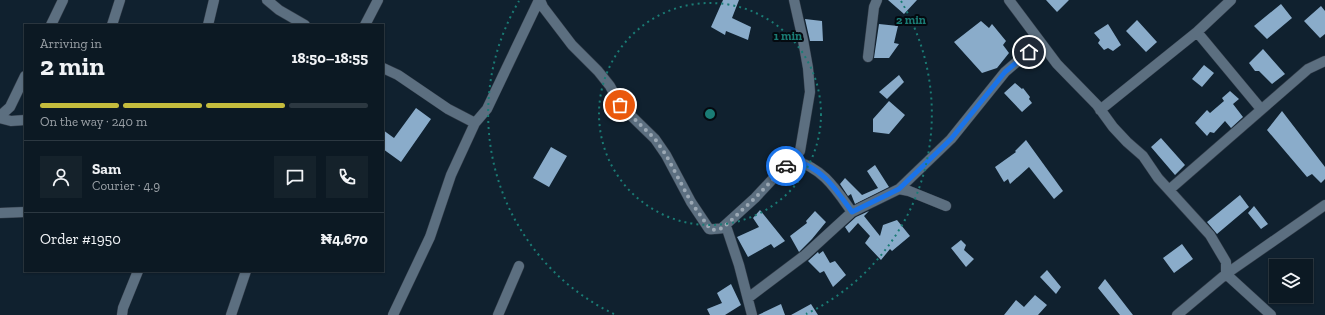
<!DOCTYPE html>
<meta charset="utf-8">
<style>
body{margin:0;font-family:"Zilla Slab",serif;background:#15222b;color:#f1f3f6;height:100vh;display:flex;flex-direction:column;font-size:15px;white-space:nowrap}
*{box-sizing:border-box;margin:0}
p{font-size:13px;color:#9aa0a6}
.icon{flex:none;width:22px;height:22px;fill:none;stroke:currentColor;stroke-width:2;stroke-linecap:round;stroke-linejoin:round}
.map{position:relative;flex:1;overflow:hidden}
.drawer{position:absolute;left:24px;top:24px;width:360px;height:248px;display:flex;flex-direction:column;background:#0c1923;border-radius:0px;box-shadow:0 1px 3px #0004,0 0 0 1px #2c3841}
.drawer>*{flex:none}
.fabs{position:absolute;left:1269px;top:259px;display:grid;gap:8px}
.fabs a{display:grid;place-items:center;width:44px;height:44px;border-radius:0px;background:#0c1923;box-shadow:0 1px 3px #0004,0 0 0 1px #2c3841;font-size:20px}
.pin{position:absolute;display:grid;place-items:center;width:34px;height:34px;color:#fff;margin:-17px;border:2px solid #fff;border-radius:50%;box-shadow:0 1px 4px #0007}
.courier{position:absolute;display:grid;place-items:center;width:40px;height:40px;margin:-20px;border:3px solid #1a73e8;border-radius:50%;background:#fff;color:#222;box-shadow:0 1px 5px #0007}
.overview em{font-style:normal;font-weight:800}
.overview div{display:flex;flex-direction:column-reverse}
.overview{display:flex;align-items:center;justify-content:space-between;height:68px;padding:0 16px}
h1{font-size:26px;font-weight:800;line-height:30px}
.bar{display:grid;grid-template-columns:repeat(4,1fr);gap:6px 4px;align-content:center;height:48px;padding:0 16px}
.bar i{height:5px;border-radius:3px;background:#2c3841}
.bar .active{background:#c5bc3d}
.bar p{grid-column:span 4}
.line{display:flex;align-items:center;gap:10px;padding:0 16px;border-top:1px solid #2c3841}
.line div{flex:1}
.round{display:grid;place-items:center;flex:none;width:42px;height:42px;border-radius:0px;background:#15222b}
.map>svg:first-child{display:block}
</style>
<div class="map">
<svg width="1325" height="315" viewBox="0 0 1325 315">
<rect width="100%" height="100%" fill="#10212f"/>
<path fill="#8aacca" d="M723,0H739L732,18L751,27L748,40L726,31L725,35L711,27Z
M888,0H917L904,14Z
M1046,0H1069L1057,12Z
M1281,4L1292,18L1267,39L1254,26Z
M1321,6L1325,11V34L1320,38L1304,21Z
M805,19L822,21L823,41H810Z
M1137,20L1157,42L1146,52L1126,31Z
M981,21L989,28L992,24L1006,41L1003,45L1009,53L997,68L982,73L954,42Z
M879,24L898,26L894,43L899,44L889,58H874Z
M1108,24L1121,45L1113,51L1108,48L1104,50L1098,43L1100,40L1094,33Z
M1263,49L1285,74L1272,84L1259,71H1255L1249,63Z
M1204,65L1214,73L1202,87L1192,79Z
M899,75L904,82L887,99L879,92Z
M1015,83L1022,89L1023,88L1030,97L1029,99L1032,103L1022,112L1004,93Z
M1230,91L1239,99L1233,104L1243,117L1231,128L1225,121L1214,133L1210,132L1207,136L1195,123L1207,110L1210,113L1224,101L1222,98Z
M889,101L905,115L889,134L873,132V119Z
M416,108L431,119L401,162L383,149V130L394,138Z
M1282,111L1325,167V179L1321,183L1312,174L1307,177L1267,130Z
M1161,138L1185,165L1175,175L1151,147Z
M1026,140L1063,191L1054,199L1029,167L1010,184L1008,179L1004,182L995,167L1016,152L1015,151Z
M551,147L567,156L549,187L533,178Z
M875,165L889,187L855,204L851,194L848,196L840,184L845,178L862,195L878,188L867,171Z
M1240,195L1249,207L1217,234L1207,222Z
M1254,206L1268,224L1261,229L1248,213Z
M760,210L785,241L774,248L771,244L748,257L737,237L759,227L753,218Z
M815,211L826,222L812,239L799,252L790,236L807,223L806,221Z
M869,211L864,216L880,236L883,225L897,220L910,236L892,251L890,249L881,260L865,243L870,236L858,223L849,233L845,227L856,217Z
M961,240L966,245L964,250L974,259L966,267L951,248Z
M1182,244L1193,259L1174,273L1163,258Z
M823,251L830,263L835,261L846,275L833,287L824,271L820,273L808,261L818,252L819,254Z
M1047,270L1061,287L1056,294L1040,277Z
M1105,279L1133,315H1120L1098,288Z
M731,284L741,305L725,315H710L707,309L722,303L717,293Z
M1035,295L1047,305L1038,315H1004L1016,300L1024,307Z
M781,304L785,315H758Z
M811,304L818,315H791Z"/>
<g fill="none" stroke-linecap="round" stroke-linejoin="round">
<defs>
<path id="minor" d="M267,0L279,10L305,25
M540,0L543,7L572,45L598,71L610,86L620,105L655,139L666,155L691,202L709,229C716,230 721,227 727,229L739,265L752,315
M1009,0L1057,64L1097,105L1113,127L1127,142L1143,156L1158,178L1210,235L1226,262V274
M51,25L63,0
M112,25L120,0
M208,25L214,0
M365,25L378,0
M1197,32L1261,109
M868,57L874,7L877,0
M383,68L398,75L448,109L475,123
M1100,110L1197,32L1231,0
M0,116L10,107L25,76
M0,118L11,121L25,120
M899,189L951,139L1005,72L1040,42
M1169,190L1308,69L1325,61
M852,212L899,189L909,191L946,206
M0,213L25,212
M723,227L755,198L782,169L793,160L800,151L810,92L808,68L803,40L794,0
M1226,274L1271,315
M748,298L805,255L852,212C835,188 823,168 793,160
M122,315L123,308L138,271
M231,315L246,271
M393,315L430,237L451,175L475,123L487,109L539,0
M498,315L519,266
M1177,315L1226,274L1325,205"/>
</defs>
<use href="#minor" stroke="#333d49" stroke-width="11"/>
<use href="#minor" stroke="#5c6f80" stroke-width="10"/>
</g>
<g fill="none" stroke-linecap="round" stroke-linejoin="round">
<path stroke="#9ba8b4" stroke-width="4" stroke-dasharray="0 7.2" d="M620,105L655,139L666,155L691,202L710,229L716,230L723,228L755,198L786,166"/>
<path stroke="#1a73e8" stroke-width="5" d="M786,166L793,160C823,168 835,188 852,212L899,189L951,139L1005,72L1029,52"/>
</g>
<g fill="none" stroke="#1a7c75" stroke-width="2" stroke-dasharray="2 4">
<circle cx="710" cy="114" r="111"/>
<path d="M614 314A222 222 0 0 1 519 1M901 1A222 222 0 0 1 806 314"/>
</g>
<circle cx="710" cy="114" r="6" fill="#1a7c75" stroke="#040a10" stroke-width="2"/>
<g font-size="12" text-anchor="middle" font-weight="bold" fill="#1a7c75" stroke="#040a10" stroke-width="4" stroke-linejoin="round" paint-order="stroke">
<text x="911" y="24">2 min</text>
<text x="788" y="40">1 min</text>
</g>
</svg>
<div class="fabs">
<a><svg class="icon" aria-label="layers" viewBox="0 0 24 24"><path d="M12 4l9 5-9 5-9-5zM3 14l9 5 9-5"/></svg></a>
</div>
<div class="pin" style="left:620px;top:105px;background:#ea580c"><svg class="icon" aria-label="bag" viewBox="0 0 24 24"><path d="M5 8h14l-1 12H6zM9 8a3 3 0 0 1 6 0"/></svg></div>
<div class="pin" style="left:1029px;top:52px;background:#1f2937"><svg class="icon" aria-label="home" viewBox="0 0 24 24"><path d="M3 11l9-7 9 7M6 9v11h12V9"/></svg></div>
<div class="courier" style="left:786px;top:166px"><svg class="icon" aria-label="car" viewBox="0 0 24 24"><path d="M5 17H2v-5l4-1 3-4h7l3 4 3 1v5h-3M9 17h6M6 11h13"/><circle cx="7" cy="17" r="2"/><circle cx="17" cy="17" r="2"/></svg></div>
<section class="drawer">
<div class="overview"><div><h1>2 min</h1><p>Arriving in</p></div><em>18:50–18:55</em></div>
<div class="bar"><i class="active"></i><i class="active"></i><i class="active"></i><i></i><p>On the way · 240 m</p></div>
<div class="line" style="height:72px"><a class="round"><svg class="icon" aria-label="person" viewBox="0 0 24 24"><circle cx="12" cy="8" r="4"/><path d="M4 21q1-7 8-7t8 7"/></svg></a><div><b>Sam</b><p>Courier · 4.9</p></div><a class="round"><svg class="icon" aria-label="chat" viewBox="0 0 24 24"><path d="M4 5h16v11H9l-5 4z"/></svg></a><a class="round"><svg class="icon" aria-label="phone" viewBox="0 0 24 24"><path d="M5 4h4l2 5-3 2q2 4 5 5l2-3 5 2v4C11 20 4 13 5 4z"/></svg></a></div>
<div class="line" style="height:52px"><div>Order #1950</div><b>₦4,670</b></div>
</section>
</div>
